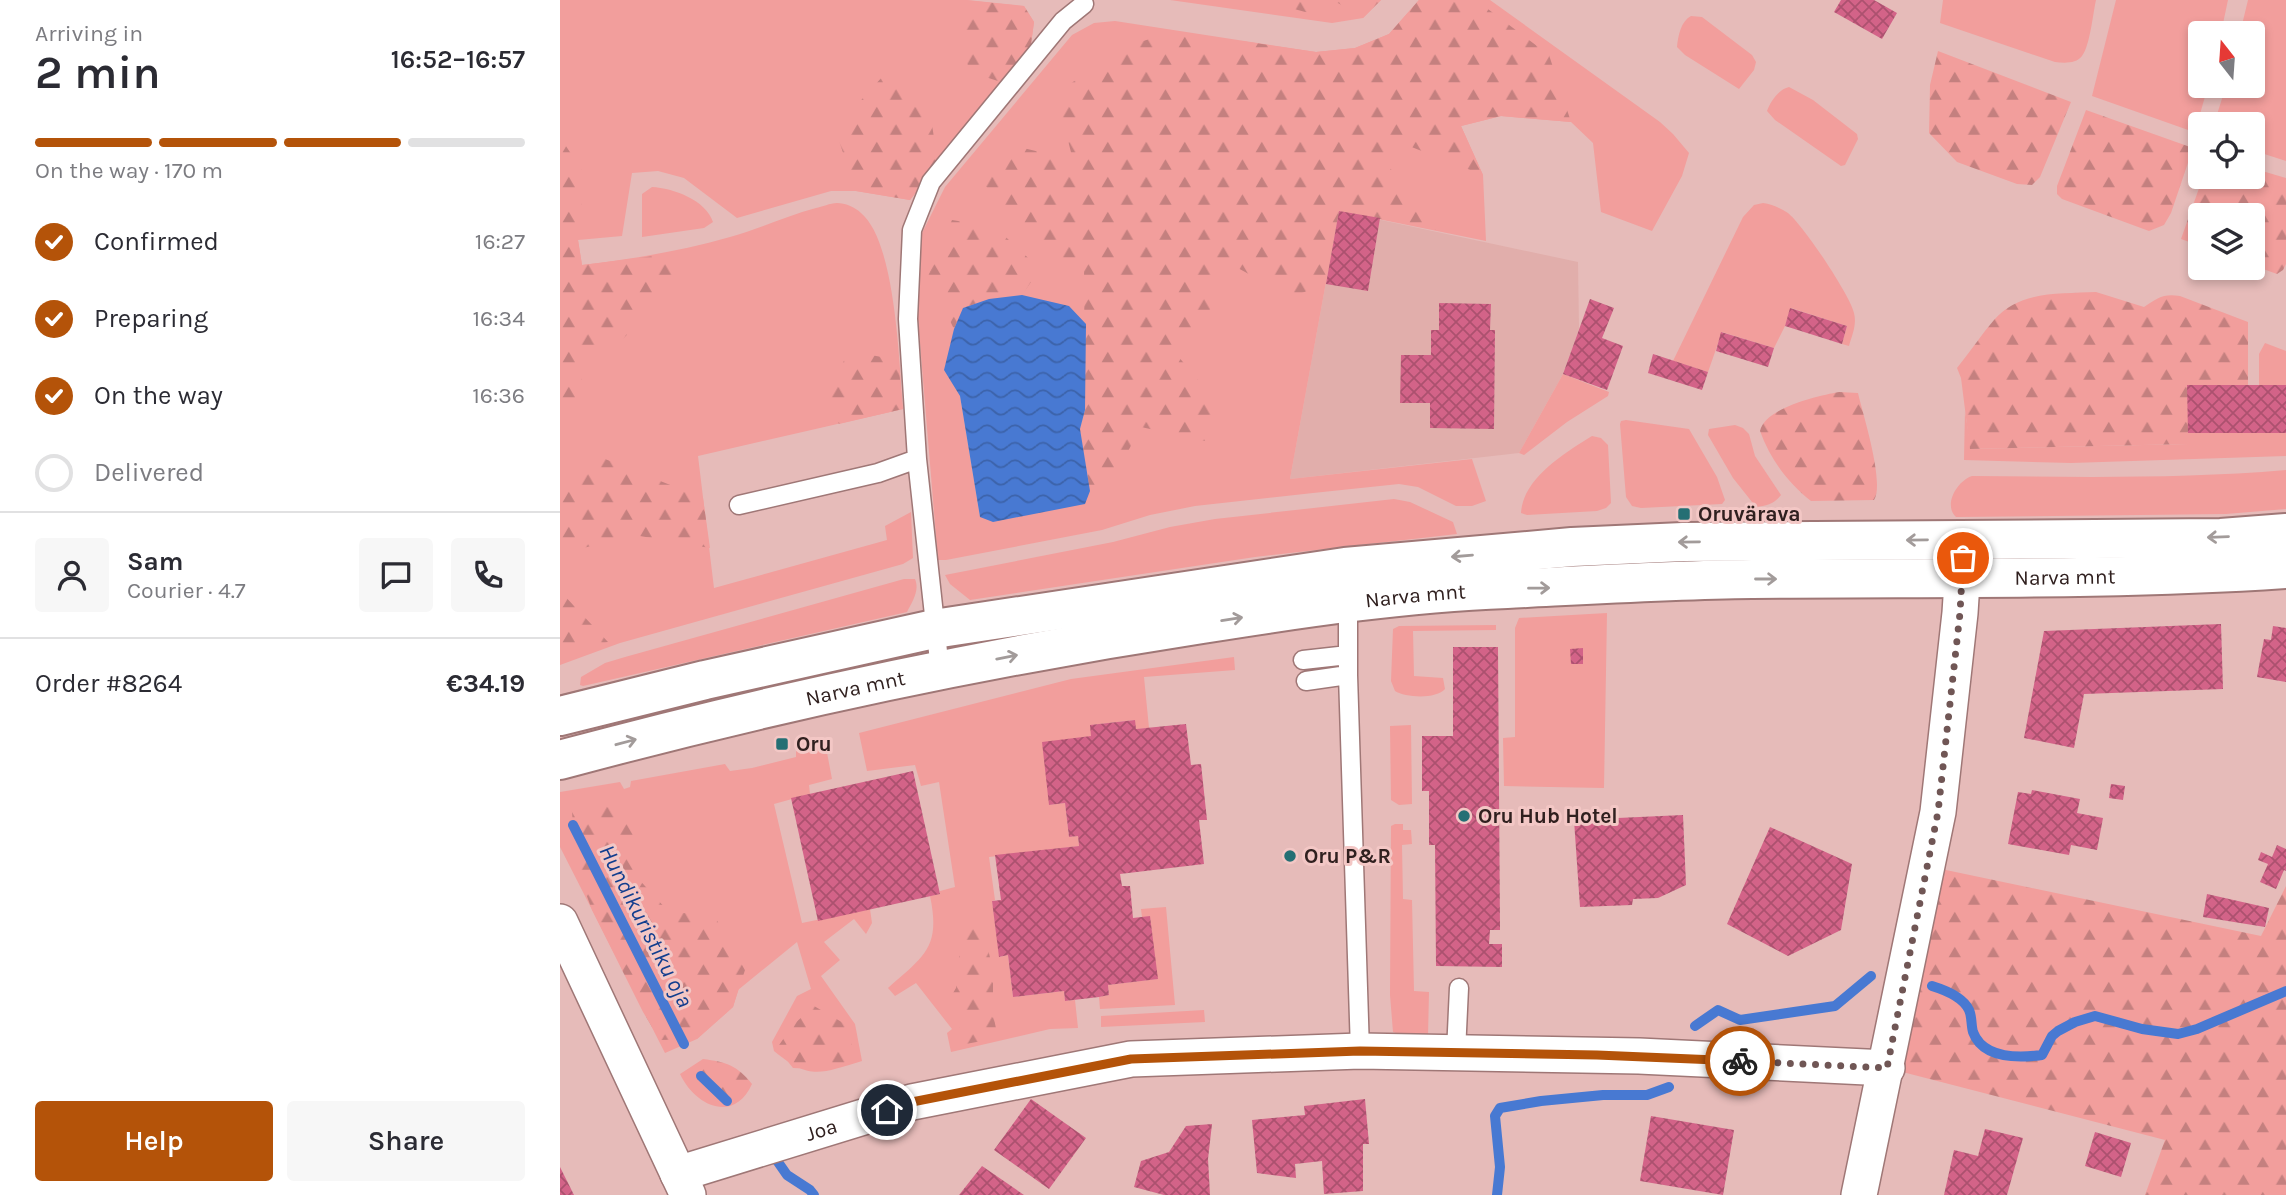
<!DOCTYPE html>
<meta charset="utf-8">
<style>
body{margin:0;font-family:Karla,sans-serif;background:#f7f7f7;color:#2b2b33;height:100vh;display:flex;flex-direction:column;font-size:26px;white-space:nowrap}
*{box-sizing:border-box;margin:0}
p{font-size:23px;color:#7c7c81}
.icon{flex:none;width:38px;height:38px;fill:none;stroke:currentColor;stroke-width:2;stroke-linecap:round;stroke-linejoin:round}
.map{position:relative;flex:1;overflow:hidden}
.details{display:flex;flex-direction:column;background:#fff;width:560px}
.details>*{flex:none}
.needle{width:46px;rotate:343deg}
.fabs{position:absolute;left:1628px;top:21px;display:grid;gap:14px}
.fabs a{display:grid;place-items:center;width:77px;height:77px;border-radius:7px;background:#fff;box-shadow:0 4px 10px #0003;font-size:35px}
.pin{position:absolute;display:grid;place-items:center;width:60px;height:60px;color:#fff;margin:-30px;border:4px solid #fff;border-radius:50%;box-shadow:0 2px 7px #0007}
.courier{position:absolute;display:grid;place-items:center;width:70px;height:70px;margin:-35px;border:5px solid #b45309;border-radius:50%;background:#fff;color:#222;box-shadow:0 2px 9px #0007}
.headline em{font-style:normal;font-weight:600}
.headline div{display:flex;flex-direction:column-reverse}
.headline{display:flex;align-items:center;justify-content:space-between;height:119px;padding:0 35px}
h1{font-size:46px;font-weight:600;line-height:52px}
.bar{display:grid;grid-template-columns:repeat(4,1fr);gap:10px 7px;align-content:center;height:84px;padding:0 35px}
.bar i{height:9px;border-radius:5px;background:#e1e1e2}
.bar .current{background:#b45309}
.bar p{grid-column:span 4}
.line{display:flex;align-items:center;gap:18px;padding:0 35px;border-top:2px solid #e1e1e2}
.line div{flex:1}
.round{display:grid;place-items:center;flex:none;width:74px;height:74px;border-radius:7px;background:#f7f7f7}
ol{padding:0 35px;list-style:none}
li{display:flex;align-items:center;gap:21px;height:77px}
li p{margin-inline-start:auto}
li .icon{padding:7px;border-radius:50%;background:#b45309;color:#fff;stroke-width:4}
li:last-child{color:#7c7c81}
li i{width:38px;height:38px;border:4px solid #e1e1e2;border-radius:50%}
.action{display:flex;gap:14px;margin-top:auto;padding:14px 35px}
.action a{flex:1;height:80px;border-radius:7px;background:#b45309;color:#fff;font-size:28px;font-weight:600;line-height:80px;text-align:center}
.action a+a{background:#f7f7f7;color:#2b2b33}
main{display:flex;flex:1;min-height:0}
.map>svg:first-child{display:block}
</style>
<main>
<section class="details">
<div class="headline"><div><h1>2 min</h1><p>Arriving in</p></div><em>16:52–16:57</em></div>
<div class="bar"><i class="current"></i><i class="current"></i><i class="current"></i><i></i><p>On the way · 170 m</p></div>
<ol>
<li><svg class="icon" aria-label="check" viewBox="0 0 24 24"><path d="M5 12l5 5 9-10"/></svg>Confirmed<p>16:27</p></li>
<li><svg class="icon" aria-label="check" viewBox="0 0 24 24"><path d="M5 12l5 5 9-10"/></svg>Preparing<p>16:34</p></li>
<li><svg class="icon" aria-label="check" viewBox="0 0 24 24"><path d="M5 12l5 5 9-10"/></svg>On the way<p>16:36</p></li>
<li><i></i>Delivered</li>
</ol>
<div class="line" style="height:126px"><a class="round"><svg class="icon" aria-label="person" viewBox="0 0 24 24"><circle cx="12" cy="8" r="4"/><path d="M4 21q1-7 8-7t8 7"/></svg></a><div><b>Sam</b><p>Courier · 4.7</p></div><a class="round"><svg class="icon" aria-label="chat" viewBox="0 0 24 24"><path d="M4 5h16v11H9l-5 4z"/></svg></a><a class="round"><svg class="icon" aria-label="phone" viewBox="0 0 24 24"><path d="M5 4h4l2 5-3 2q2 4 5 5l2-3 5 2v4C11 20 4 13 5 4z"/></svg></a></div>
<div class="line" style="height:91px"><div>Order #8264</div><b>€34.19</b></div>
<div class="action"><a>Help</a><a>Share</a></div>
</section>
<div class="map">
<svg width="1726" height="1195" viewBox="0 0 1726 1195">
<defs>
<pattern id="forest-firs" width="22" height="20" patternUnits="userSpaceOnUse" patternTransform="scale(1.75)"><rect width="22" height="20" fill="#f29e9c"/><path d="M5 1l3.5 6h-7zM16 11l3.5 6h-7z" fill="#c4807f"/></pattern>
<pattern id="water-waves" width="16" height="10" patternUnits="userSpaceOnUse" patternTransform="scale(1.75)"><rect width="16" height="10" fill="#4879d2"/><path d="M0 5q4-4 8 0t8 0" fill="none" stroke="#3c63aa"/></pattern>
<pattern id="building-cross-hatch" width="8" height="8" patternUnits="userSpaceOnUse" patternTransform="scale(1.75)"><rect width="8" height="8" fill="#d36388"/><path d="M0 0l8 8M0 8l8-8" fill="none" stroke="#ac516f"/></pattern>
</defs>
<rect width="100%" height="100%" fill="#e6bbb9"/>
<path fill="#e1aeab" d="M779,211L1018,262L1019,329L1003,374L959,453L730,479Z"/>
<path fill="#f29e9c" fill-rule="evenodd" d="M0,0H407L464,6L474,22L471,44L350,200L296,191H271L177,218L124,178L98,171L72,173L62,236L18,240L22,265C73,259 121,251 170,237C199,229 226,216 256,208C262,207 270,203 277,203C285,203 295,207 301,213C336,242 339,364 343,409L138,456L154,588L327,540L325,526L351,512L353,558L343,564L60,643L0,665Z
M610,0H821L803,18L772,23Z
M859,0H930L1100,122L1113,134L1129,153L1122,176L1092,231L1041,212L1033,143L1011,122L941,116L901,126L923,175L926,241L779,211L730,479L912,459L926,501L912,506H896L858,487L839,484L753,493L635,506L590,515L542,530L386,560H378L355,283L360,237L385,187L512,35L534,23L555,21L756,52L795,48L829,34ZM526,324L525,410L520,429L420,517L400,396Z
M1383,0H1536C1533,13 1530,46 1522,56C1516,64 1504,63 1495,62L1380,23Z
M1556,0H1668L1661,33H1640V86H1648L1636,128L1631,131L1532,96Z
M1688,0H1726V161L1692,150V124H1654L1666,86H1692V33H1680Z
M1131,16L1142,17L1192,55L1196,62L1194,70L1179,89L1125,55L1117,47C1118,36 1121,21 1131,16Z
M1229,87L1253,100L1297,134L1298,139L1285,165L1281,166L1215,120L1207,111C1210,102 1219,89 1229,87Z
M92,187C113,188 146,200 153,222L144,228L82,237V194Z
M1203,203C1212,204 1220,208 1228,213C1243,225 1290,295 1294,313C1297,325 1292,335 1289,346L1282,344L1287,326L1231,308L1225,326L1214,348L1162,332L1148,372L1113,361L1183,217L1194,205Z
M1705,343L1726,351V385H1699V354Z
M1003,374L1049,392L1048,396L1007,422L964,455L959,453Z
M1405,411L1411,449L1628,444V433H1726V456L1511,463L1404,460Z
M1066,420L1129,429L1157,477L1165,500L1162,504L1081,508L1072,506L1066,497L1060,424L1061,421Z
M1175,425L1183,428L1189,434L1195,456L1221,495C1214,504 1206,506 1196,507L1173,478L1148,435L1149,429Z
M1032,436L1041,438L1048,445L1051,503L1046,508L1037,511L967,515L961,513C963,478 1005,453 1032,436Z
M1726,470V509L1666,514L1396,517C1383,505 1397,481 1412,476C1516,477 1622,479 1726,470Z
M834,499L850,502L893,522L897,534L695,557L410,600L390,584L385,575L553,542L610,527L655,519Z
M344,579H355C360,591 352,602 347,612L23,686L20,685L21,677L45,663L65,657Z
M1047,613L1044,788L944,786L943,738L955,737V628L959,618Z
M936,625V630L853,631L854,676L883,678L885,689C877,699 846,698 835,691L831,681L833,629L839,626Z
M674,657L675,670L584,677L589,728L576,729L574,720L531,725V736L489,805L505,803L509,837L518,836L519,846L429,857L435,900L432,901L440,957L448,955L453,997L504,991L505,1001L515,1000L518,1028L490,1029L391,1052L387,1033L392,1029L356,983L335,996L328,988C364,956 381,948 370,896L380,894V891L395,887L379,782L361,786L355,765L307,771L299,733L511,679Z
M851,725L852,804L839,805L831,800L830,726Z
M265,742L272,779L249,785L250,794L214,804L242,923L310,909L312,923L306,934L294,919L264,942L280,960L261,976L295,1024L302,1061C261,1073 250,1081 214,1051L212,1042L237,996L251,989L237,942L178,990L173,1007L137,1039L105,1053L0,847V792L60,782L64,789L70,787L71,781L165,764L170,771L192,768L236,757V750Z
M835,824H843V830H851L852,844L842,845L843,899L852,900L854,991L869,992L868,1036H845L833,1032L830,995L831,826Z
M606,907L615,1005L540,1009L539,997L549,995L548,985L597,979L590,917H582L581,909Z
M644,1010L645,1022L541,1027V1016Z"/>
<path fill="url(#forest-firs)" d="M404,0L464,6L474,22L471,44L441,82L410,72L397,33Z
M701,0H821L803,18L778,3L749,13Z
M859,0H916L989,55L1011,122L941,116L901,126L923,175L826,137L823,159L878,230L779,211L766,284L731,297L665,261L647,320L617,355L656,401L645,441L581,427L551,483L530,491L520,429L525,410L524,271L480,249L423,183L447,144L513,160L496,94L561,48L615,31L663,57L682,41L756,52L795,48L829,34Z
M1378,51L1511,102L1480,177L1472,185L1457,184L1397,162L1369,133L1370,85Z
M323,76L369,105L378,164L350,200L296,191L275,129Z
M1526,110L1633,148L1611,213L1604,225L1589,231L1502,199L1497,194V186Z
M0,137L25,175L18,240L22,265L94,256L116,251L115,285L58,344L20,354L24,404L0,412Z
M1692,168L1726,178V264L1723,270L1717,274L1692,265V215H1640V246L1621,239L1643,177H1692Z
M392,220L435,227L480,269L462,295L429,299L403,308L394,329L368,276Z
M1536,292L1584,307C1597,298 1604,293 1620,296L1688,322V385H1628V444L1410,449L1401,378L1397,368C1410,352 1421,335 1434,320C1460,290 1500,294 1536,292Z
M289,351L338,360L343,409L279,424L264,399Z
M1279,392L1298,393C1303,415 1325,483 1314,500L1251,501C1228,483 1210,459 1200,431C1205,408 1257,396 1279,392Z
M45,459L143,498L150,548L74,535L0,554V473Z
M0,591L48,642L0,656Z
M11,801H29L77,815L73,873L108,911L155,917L185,970L173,1007L137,1039L100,1040L83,1012L32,910L17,869Z
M1367,866L1701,936L1726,886V1195H1585L1605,1140L1327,1068Z
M420,916L433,970V1014L438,1038L395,1046L402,1019L390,998L396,988L400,948L407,917Z
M254,1006L292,1028L291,1062L253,1069L233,1068L217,1048L233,1025Z
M143,1059C166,1062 177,1065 192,1084C174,1124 135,1106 120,1074Z"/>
<path fill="url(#water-waves)" d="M462,295L509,306L526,324L525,410L520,429L530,491L525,504L433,522L420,517L400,396L384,370L394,329L403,308L429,299Z"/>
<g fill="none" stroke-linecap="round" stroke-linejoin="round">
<path stroke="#4879d2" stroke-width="10" d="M13,825L124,1044
M1372,986C1385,990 1403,997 1409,1010C1412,1016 1411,1025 1413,1032C1423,1059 1459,1058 1482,1055L1492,1036L1498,1031L1515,1022L1535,1016L1582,1029L1618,1034L1637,1029L1726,991
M1135,1026L1158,1010L1180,1020L1275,1006L1311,976
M141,1076L167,1101
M211,1152L227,1175L250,1190L254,1195
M937,1195L940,1167L935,1116L940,1108L981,1101L1043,1095H1087L1109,1087"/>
</g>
<path fill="url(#building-cross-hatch)" d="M1281,0H1314L1337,13L1322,39L1274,12Z
M779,211L820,218L808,291L766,284Z
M1030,299L1054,308L1042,338L1063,346L1047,390L1003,374Z
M879,303L931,304L930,330H935L934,429L870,428V403H840L841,355H871V330H879Z
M1230,308L1287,326L1282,344L1225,326Z
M1161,332L1214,348L1208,367L1156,351Z
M1093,354L1148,372L1142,390L1088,373Z
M1627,385H1726V433H1628Z
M1661,624L1663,689L1524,694L1514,748L1464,738L1484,631Z
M1713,626L1726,628V682L1697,677L1704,639L1711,640Z
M893,647H938L940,930H930L929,944H942V967L876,966L875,845H869V791H862V736H893Z
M1023,648V664H1011L1010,649Z
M575,720L576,729L626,724L631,765L641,764L647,820H639L644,864L560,874L562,886H570L573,918L590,916L598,979L548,985L549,995L539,997L505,1001L504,991L453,997L448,955L439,957L432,901L441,900L435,855L519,846L518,836L509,837L505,803L489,805L482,742L531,736L530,725Z
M353,771L380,894L258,921L231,798Z
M1551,784L1565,786L1563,800L1549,798Z
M1472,790L1520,799L1517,813L1543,818L1537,850L1511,845L1509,855L1448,844L1458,792L1471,794Z
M1123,815L1126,885L1098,898L1073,899L1072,905L1020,907L1014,820Z
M1210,827L1292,864L1281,930L1228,956L1167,924Z
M1717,845L1726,849V871L1724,870L1716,889L1700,882L1708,864L1698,860L1701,852L1712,857Z
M1647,894L1709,908L1705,927L1643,917Z
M471,1099L526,1138L489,1189L434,1150Z
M805,1099L809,1144H803V1191L764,1194L762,1161L735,1164L736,1178L697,1173L692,1120L745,1115L744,1106Z
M1091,1116L1174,1130L1163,1195L1080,1181Z
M652,1124L648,1159L650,1195H604L574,1187L581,1161L609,1152L626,1126Z
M1425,1129L1463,1138L1447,1195H1384L1394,1150L1418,1156Z
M1535,1132L1571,1143L1561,1177L1525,1166Z
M422,1166L464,1195H399Z
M0,1167L14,1195H0Z"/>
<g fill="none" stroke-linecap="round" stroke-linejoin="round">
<defs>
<path id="service" d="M179,505L318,473L357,459
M788,599V675L800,1051
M743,660L788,655
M380,670L357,459L348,319L352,230L371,182L503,21L524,4
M746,681L788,675
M896,1052L899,988"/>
<g id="minor">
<path d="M0,922L128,1195"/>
<path id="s1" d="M118,1174L352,1102L571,1059L800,1051L1079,1056L1327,1068"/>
<path d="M1299,1195L1378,812L1400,613L1404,550"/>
</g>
<g id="primary">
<path d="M0,716L145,680L374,629L785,567L1012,547L1123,542L1661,538L1726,533"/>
<path id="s2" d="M0,760C211,703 426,657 642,624C743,608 844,593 947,589C1028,585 1110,580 1192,579C1370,577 1548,581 1726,569"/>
</g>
</defs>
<use href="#service" stroke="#9f7776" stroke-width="21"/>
<use href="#minor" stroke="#9f7776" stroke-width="38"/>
<use href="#primary" stroke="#9f7776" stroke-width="42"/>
<use href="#service" stroke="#fff" stroke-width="18"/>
<use href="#minor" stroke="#fff" stroke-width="35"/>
<use href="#primary" stroke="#fff" stroke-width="38"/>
</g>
<defs><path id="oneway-shaft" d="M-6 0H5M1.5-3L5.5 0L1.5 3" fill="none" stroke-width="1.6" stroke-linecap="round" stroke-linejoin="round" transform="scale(1.75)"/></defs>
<g stroke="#a29b9a">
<use href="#oneway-shaft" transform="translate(1658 537) rotate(178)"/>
<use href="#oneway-shaft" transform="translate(1357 540) rotate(179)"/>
<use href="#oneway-shaft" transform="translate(1129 542) rotate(179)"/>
<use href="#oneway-shaft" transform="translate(902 556) rotate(175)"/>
<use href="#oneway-shaft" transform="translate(1206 579)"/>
<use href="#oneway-shaft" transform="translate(979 588) rotate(-1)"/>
<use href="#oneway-shaft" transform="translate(672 619) rotate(-9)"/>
<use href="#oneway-shaft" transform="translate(447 657) rotate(-11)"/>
<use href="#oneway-shaft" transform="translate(66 742) rotate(-15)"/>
</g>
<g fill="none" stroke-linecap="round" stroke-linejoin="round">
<path stroke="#705655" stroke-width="7" stroke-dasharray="0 12.6" d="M1180,1061L1327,1068L1378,812L1400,613L1403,558"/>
<path stroke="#b45309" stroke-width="9" d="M327,1110L352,1102L571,1059L800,1051L1037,1055L1180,1061"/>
</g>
<g fill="#246f74" stroke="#f3c7c5" stroke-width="2.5">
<rect x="1117" y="507" width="14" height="14" rx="3.5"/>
<rect x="215" y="737" width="14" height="14" rx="3.5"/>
<circle cx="904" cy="816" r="7"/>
<circle cx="730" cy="856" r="7"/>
</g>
<g text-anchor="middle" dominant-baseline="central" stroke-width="6" stroke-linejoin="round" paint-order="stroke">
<g font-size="21" font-weight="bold" fill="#30201f" stroke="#f3c7c5" text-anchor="start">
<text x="1138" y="514">Oruvärava</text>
<text x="236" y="744">Oru</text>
<text x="918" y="816">Oru Hub Hotel</text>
<text x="744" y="856">Oru P&amp;R</text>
</g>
<g font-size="21" fill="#30201f" stroke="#f3c7c5">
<text stroke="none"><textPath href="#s2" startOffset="1522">Narva mnt</textPath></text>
<text stroke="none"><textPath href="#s2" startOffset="872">Narva mnt</textPath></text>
<text stroke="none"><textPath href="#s2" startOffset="304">Narva mnt</textPath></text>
<text stroke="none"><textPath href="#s1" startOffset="150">Joa</textPath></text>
</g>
<g font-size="23" font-style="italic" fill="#123e8e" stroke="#f3c7c5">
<text transform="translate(86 926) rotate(63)">Hundikuristiku oja</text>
</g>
</g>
</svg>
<div class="fabs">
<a><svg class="needle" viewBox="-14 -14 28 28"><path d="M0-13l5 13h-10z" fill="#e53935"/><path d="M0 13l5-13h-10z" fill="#7c7c81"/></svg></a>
<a><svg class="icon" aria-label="locate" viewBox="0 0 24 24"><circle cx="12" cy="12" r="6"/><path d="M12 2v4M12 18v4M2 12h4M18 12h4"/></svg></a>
<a><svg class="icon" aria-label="layers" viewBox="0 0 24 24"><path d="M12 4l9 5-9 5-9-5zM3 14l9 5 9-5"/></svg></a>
</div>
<div class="pin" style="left:1403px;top:558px;background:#ea580c"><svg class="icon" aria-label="bag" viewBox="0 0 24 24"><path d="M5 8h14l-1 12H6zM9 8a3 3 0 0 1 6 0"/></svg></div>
<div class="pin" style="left:327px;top:1110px;background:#1f2937"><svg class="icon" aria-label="home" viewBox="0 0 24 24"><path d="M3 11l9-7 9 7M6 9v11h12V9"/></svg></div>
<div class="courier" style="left:1180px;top:1061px"><svg class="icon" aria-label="bike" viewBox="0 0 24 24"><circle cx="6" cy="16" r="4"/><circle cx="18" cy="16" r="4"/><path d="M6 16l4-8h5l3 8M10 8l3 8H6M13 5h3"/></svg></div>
</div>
</main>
